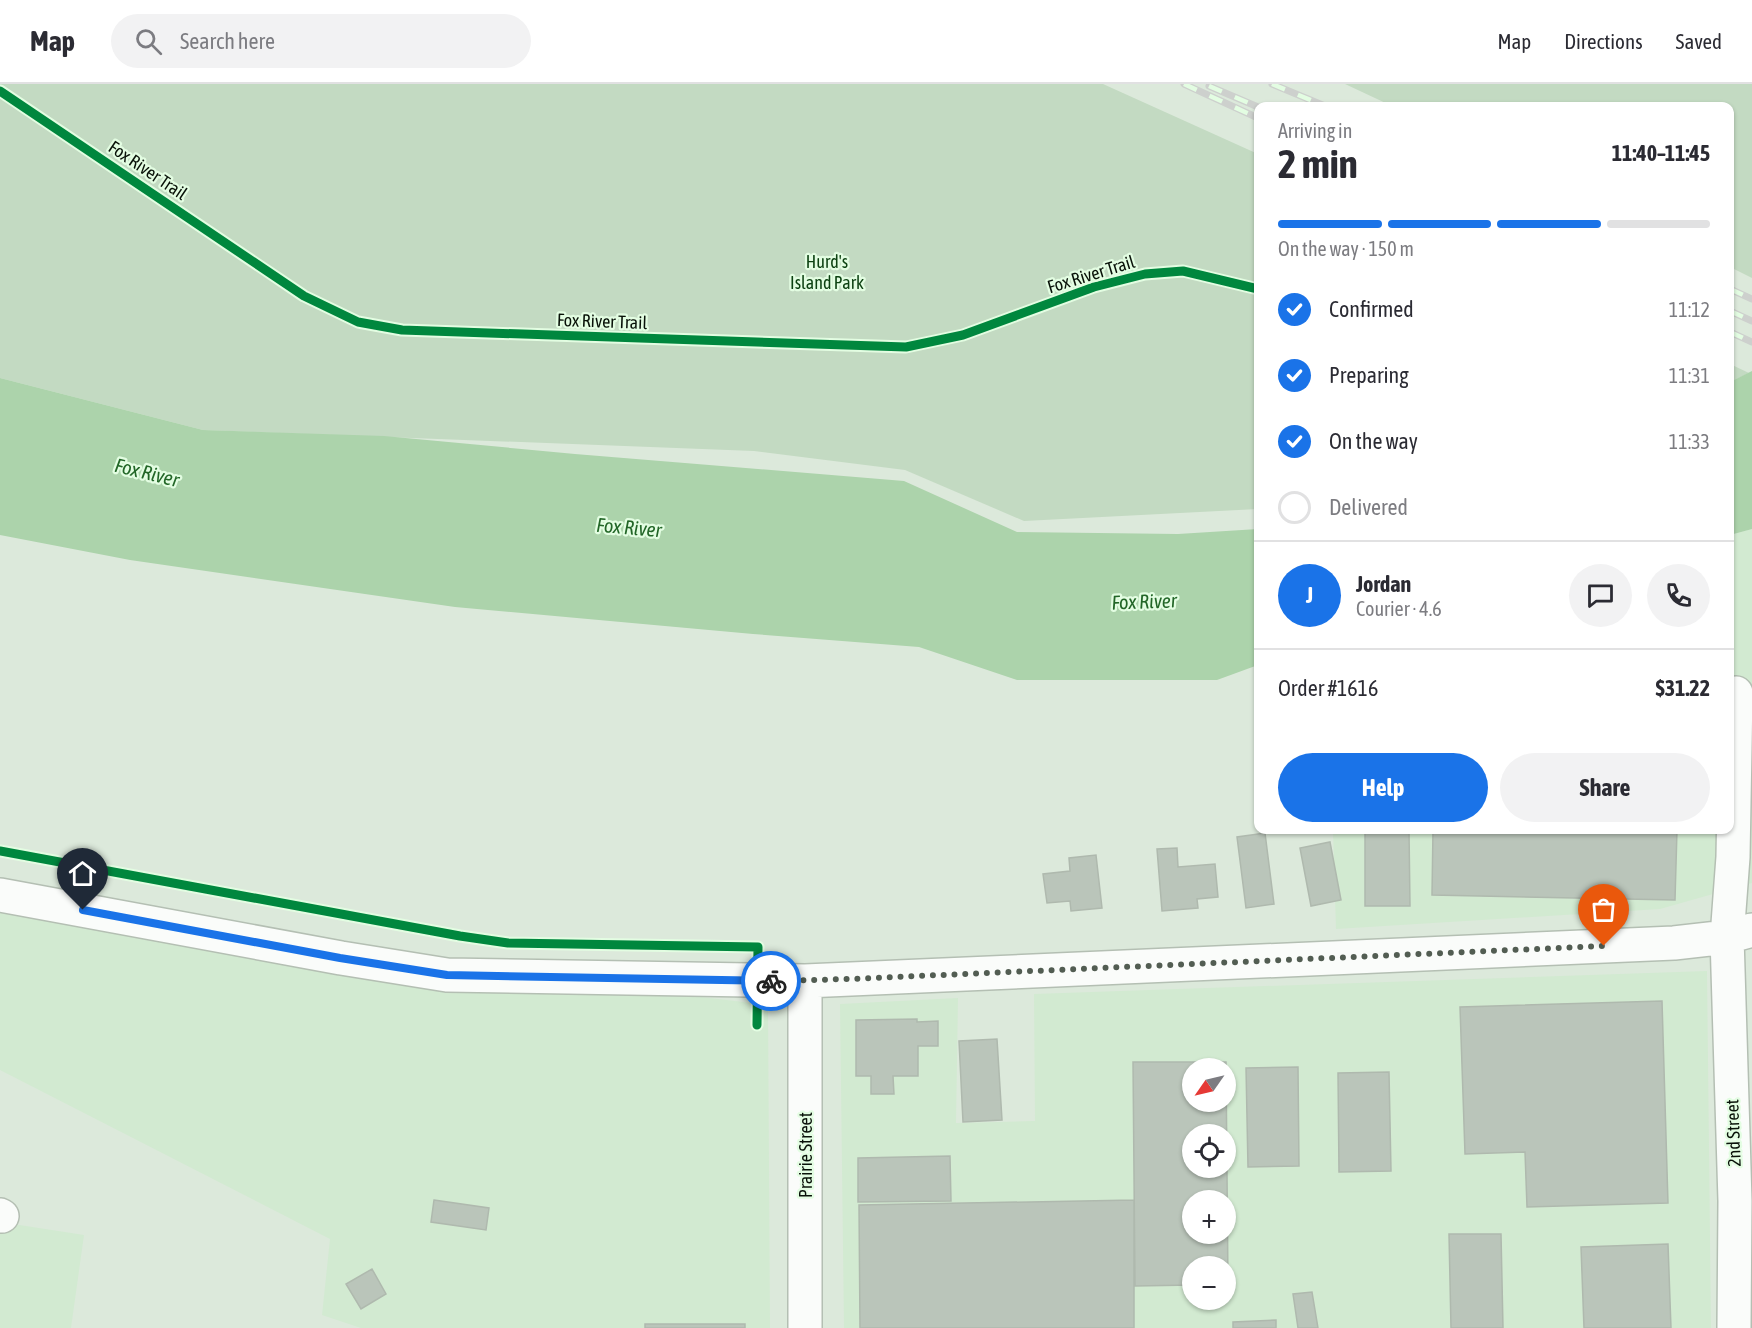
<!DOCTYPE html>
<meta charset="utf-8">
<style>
body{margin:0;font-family:"Asap Condensed",sans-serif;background:#f2f2f3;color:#2b2b33;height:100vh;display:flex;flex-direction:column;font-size:22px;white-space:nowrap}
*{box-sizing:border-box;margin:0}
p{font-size:20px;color:#7c7c81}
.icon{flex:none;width:33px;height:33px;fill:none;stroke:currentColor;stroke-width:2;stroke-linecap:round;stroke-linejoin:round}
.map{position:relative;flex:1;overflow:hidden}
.sheet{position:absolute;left:1254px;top:18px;width:480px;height:732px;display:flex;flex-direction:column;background:#fff;border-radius:12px;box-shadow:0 2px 4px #0004}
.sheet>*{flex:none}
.needle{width:39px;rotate:236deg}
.buttons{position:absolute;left:1182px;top:974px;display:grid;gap:12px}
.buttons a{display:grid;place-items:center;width:54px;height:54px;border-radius:50%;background:#fff;box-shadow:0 2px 4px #0004;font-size:30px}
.pin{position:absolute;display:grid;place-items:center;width:51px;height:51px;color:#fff;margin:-62px -26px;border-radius:50% 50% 50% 0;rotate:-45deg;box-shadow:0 0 6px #0007}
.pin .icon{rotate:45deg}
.courier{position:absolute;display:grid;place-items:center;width:60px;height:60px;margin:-30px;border:4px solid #1a73e8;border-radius:50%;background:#fff;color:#222;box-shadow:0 2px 8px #0007}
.summary em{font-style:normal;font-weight:700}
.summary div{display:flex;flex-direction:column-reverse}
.summary{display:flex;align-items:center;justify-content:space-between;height:102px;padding:0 24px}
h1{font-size:39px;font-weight:700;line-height:45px}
.bar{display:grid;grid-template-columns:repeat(4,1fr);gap:9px 6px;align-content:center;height:72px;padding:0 24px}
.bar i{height:8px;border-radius:4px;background:#e1e1e2}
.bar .on{background:#1a73e8}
.bar p{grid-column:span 4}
.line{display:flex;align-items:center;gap:15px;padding:0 24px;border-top:2px solid #e1e1e2}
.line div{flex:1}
.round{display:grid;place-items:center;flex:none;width:63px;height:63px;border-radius:32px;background:#f2f2f3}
ol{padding:0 24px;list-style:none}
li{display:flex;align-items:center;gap:18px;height:66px}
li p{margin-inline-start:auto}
li .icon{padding:6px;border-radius:50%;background:#1a73e8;color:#fff;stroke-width:4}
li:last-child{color:#7c7c81}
li i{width:33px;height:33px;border:3px solid #e1e1e2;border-radius:50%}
.action{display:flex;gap:12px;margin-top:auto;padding:12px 24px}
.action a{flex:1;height:69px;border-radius:36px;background:#1a73e8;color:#fff;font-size:24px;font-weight:700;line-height:69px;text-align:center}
.action a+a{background:#f2f2f3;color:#2b2b33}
header{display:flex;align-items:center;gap:36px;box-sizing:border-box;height:84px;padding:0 30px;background:#fff;border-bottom:2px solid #e1e1e2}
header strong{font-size:28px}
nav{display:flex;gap:33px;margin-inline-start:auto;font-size:21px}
.search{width:420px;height:54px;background:#f2f2f3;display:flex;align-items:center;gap:15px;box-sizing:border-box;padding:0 21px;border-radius:33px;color:#7c7c81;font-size:22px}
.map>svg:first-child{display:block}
</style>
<header>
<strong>Map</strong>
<div class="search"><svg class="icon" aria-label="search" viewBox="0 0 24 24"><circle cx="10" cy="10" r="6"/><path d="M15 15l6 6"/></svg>Search here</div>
<nav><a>Map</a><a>Directions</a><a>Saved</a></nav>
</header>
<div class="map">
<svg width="1752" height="1244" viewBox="0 0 1752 1244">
<rect width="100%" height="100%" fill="#dce9db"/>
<path fill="#d2ead1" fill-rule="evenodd" d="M1752,445V799L1660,825L1336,845L1333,746H1730V451Z
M0,829L768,921L770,1244H361L322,1231L330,1155L0,986Z
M1707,887L1711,1244H844L840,920L958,914L956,1039L1035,1037L1034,910ZM1192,984H1226V1017H1192ZM1192,1050H1226V1083H1192ZM1192,1116H1226V1149H1192ZM1192,1182H1226V1215H1192Z
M0,1138L84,1151L71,1244H0Z"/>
<path fill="#c3dac2" d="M0,0H1103L1258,70V425L1024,437L905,386L754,367L203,346L0,294Z
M1345,0H1752V194L1730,183V22H1392Z
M1730,280L1749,289L1730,298Z"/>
<path fill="#acd3ab" d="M1752,287V445L1730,451V298Z
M0,294L203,346L384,352L575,370L904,397L1017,448L1178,450L1258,445V581L1217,596H1017L919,563L753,550L455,523L130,476L0,451Z"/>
<path fill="#bac5ba" stroke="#afb9ae" stroke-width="1.5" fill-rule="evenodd" d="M1365,746H1409L1410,822H1365Z
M1433,746H1677L1675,816L1432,811Z
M1265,749L1274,820L1246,824L1237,753Z
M1330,758L1341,816L1311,822L1300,764Z
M1177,764L1178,783L1215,780L1218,813L1197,815L1198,824L1162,827L1157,765Z
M1096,771L1102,824L1071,827L1070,817L1047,819L1043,790L1070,787L1069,774Z
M1662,917L1668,1119L1527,1123L1525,1068L1465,1070L1460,923Z
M917,935V938L938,937V962H918V992H893L894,1010H871V992H856V936Z
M997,955L1002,1036L963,1038L959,957Z
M1133,978H1226L1228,1201H1226V1182H1192V1201L1135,1202ZM1192,984H1226V1017H1192ZM1192,1050H1226V1083H1192ZM1192,1116H1226V1149H1192Z
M1298,983L1299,1082L1248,1083L1246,984Z
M1389,988L1391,1087L1339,1088L1338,989Z
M950,1072L951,1117L858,1118V1074Z
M434,1116L489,1124L486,1146L431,1138Z
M1134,1116V1244H860L859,1121Z
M1449,1150H1501L1503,1244H1451Z
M1668,1160L1671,1244H1584L1581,1163Z
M372,1185L386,1210L361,1225L346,1200Z
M1312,1208L1318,1244H1298L1293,1210Z
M1276,1236V1244H1233V1238Z
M645,1240H745V1244H645Z"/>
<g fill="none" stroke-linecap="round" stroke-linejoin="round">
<defs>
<path id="minor" d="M0,811L341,874L447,891L805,897L1674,859L1727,853L1752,846
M0,1131L2,1132
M805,1244V897
M1734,1244L1735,1117L1727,853L1733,773L1736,609"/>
</defs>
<use href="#minor" stroke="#b4bfb3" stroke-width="36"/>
<use href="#minor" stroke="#fafcfa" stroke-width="33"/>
<defs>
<path id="rail" d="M1184,0L1258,34
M1272,0L1325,22
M1209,2L1258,23
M1730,205L1752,215
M1730,227L1752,237
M1730,248L1752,258"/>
</defs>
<use href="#rail" stroke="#cdd0cd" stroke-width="7"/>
<use href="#rail" stroke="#e3fde2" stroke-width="4.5" stroke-dasharray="14" stroke-linecap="butt"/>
<defs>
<path id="cycleway" d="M0,7L304,212L358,238L402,246L906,263L963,251L1094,203L1145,190L1183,187L1258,205
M0,767L460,852L508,859L758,863L757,941"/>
</defs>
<use href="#cycleway" stroke="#e3fde2" stroke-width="13"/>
<use href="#cycleway" stroke="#00873e" stroke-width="9"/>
</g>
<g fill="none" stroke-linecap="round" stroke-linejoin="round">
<path stroke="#525d52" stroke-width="6" stroke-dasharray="0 10.8" d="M771,897L850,895L1604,862"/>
<path stroke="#1a73e8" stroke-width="8" d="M83,826L340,874L447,891L771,897"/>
</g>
<g text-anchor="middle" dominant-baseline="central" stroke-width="4.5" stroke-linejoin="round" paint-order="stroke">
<g font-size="18" fill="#081108" stroke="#e3fde2">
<text transform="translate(148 86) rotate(34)">Fox River Trail</text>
<text transform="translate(1091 190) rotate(-17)">Fox River Trail</text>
<text transform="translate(602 237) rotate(2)">Fox River Trail</text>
<text transform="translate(1733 1049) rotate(-92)">2nd Street</text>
<text transform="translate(805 1071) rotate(-90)">Prairie Street</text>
</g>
<g font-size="18" fill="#0d4212" stroke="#e3fde2">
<text x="827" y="177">Hurd's<tspan x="827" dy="21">Island Park</tspan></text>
</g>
<g font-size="20" font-style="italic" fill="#226627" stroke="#e3fde2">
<text transform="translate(147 388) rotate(14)">Fox River</text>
<text transform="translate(629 443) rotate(5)">Fox River</text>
<text transform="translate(1144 517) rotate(-2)">Fox River</text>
</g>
</g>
</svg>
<div class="buttons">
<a><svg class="needle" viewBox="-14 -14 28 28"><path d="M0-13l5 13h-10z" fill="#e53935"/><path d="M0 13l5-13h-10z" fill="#7c7c81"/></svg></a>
<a><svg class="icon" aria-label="locate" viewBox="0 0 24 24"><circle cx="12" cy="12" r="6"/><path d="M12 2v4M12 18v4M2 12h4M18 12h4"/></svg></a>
<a>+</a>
<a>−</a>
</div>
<div class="pin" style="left:1604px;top:862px;background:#ea580c"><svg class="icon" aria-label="bag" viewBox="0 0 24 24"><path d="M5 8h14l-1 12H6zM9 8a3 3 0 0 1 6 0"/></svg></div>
<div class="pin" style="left:83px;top:826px;background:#1f2937"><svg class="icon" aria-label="home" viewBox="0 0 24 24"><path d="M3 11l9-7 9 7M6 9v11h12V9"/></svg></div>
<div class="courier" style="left:771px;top:897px"><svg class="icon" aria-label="bike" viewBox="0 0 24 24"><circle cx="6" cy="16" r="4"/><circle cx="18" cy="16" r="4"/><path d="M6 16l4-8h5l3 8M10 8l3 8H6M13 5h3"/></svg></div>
<section class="sheet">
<div class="summary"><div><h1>2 min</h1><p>Arriving in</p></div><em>11:40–11:45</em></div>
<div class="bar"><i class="on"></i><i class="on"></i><i class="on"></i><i></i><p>On the way · 150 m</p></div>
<ol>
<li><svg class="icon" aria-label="check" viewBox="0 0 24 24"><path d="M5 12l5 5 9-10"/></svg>Confirmed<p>11:12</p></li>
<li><svg class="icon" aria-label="check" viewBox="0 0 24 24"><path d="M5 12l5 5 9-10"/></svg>Preparing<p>11:31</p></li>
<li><svg class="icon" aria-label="check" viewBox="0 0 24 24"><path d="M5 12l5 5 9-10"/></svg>On the way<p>11:33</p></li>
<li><i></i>Delivered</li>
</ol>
<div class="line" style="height:108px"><b class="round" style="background:#1a73e8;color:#fff">J</b><div><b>Jordan</b><p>Courier · 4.6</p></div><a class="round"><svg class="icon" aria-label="chat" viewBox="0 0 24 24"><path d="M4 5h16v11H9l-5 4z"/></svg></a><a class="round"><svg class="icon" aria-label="phone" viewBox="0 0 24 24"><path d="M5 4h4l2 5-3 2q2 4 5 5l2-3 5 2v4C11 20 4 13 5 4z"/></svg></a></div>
<div class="line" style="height:78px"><div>Order #1616</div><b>$31.22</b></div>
<div class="action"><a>Help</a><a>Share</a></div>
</section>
</div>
